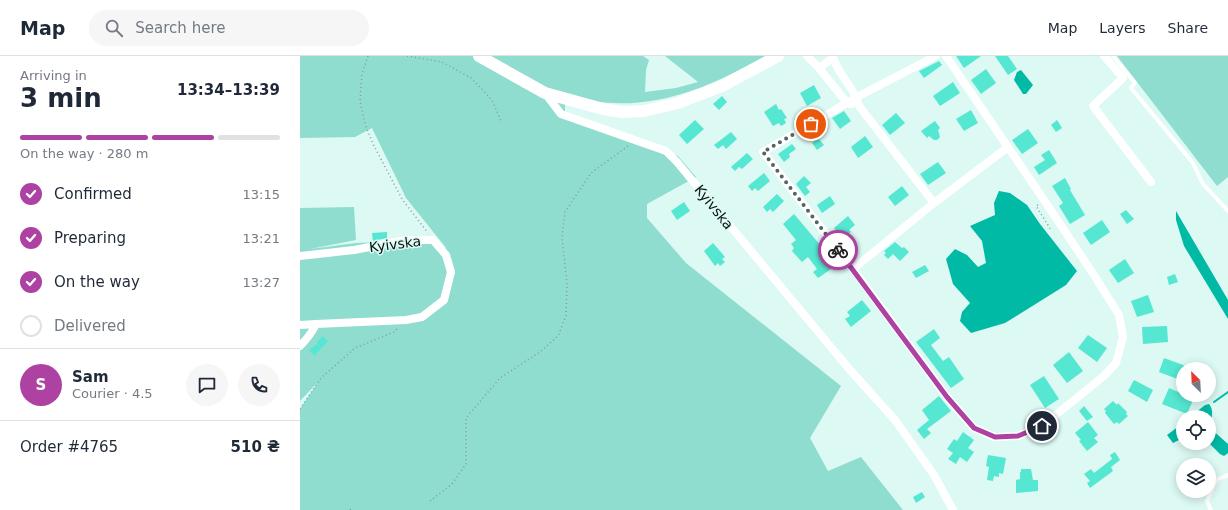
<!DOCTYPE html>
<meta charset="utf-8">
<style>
body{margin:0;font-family:"DejaVu Sans",sans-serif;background:#f6f6f7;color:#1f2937;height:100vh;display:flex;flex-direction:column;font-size:15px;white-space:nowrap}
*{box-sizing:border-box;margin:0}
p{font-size:13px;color:#747a83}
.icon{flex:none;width:22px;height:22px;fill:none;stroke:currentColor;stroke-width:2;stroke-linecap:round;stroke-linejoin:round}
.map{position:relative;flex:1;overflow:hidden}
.panel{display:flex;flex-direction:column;background:#fff;width:300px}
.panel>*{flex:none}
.needle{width:26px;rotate:336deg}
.fabs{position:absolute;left:876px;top:306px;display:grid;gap:8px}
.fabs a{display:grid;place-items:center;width:40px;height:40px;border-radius:50%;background:#fff;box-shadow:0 2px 10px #0003;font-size:20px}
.pin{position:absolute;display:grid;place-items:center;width:34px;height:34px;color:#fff;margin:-17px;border:2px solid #fff;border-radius:50%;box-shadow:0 1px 4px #0007}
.courier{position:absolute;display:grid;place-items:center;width:40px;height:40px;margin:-20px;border:3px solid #ad42a2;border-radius:50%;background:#fff;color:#222;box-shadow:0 1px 5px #0007}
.overview em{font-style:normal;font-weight:600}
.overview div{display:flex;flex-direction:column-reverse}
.overview{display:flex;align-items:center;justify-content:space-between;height:68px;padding:0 20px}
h1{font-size:26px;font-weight:600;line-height:30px}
.bar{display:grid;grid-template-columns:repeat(4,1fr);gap:6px 4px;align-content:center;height:48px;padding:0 20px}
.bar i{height:5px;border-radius:3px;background:#e0e1e3}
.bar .on{background:#ad42a2}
.bar p{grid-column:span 4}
.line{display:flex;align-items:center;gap:10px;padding:0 20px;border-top:1px solid #e0e1e3}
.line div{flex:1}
.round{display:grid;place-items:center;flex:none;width:42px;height:42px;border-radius:21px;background:#f6f6f7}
ol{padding:0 20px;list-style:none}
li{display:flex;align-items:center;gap:12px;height:44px}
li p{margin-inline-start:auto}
li .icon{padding:4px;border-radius:50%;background:#ad42a2;color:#fff;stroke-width:4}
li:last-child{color:#747a83}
li i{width:22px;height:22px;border:2px solid #e0e1e3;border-radius:50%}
header{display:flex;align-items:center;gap:24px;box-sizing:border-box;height:56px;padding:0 20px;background:#fff;border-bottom:1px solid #e0e1e3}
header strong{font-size:19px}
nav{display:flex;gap:22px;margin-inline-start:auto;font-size:14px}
.search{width:280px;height:36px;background:#f6f6f7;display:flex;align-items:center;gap:10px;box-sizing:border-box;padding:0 14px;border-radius:22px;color:#747a83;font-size:15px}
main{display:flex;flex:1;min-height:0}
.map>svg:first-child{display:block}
</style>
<header>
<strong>Map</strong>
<div class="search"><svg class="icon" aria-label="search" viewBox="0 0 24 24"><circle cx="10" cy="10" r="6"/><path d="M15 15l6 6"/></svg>Search here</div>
<nav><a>Map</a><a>Layers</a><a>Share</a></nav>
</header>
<main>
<section class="panel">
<div class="overview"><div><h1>3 min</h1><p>Arriving in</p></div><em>13:34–13:39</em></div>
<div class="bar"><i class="on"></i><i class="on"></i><i class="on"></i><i></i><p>On the way · 280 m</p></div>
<ol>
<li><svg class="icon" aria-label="check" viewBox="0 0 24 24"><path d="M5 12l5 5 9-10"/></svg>Confirmed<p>13:15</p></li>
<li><svg class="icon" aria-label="check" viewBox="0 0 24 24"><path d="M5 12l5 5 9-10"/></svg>Preparing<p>13:21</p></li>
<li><svg class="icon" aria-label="check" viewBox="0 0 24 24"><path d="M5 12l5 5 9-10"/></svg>On the way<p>13:27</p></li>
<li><i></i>Delivered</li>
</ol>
<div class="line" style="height:72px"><b class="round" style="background:#ad42a2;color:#fff">S</b><div><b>Sam</b><p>Courier · 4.5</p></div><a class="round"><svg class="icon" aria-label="chat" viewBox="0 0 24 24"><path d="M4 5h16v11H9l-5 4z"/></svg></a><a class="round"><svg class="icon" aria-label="phone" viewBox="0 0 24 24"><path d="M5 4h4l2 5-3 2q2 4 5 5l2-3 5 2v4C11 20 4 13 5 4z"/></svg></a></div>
<div class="line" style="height:52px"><div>Order #4765</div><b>510 ₴</b></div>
</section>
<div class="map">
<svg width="928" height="454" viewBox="0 0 928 454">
<rect width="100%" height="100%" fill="#dcf9f3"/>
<path fill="#8fddcf" d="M0,0H343L349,4L346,14L345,36L376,32L398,26L365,0H466C429,20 393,39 350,45C322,50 293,46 265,42V61L378,100L396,121L347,148V162L386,207L541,330L510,382L528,415L561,401L603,454H0V353L18,326L0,345V152L54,151L56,184L10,193L56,187L133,184L147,193L106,142L72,72L55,81L0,82Z
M817,0H928V121L917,130Z"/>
<path fill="#00baa6" d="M721,14L733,29L726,38H723L714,24L717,16Z
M699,135L710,137L727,149L740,168L777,215L766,229L705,267L671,277L660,265L662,256L670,247L653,228L646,203L655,193L667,199L678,211L686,207L682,185L670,170L695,159L694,147Z
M876,155L928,244V263L884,190L876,164Z
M909,348C915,356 911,362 909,371L928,388V397L924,400L920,398L909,387V361H890L905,349Z
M883,367V382L873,387L867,379Z"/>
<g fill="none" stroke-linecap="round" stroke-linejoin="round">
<path stroke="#00baa6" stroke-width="2" d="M914,346L928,336"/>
</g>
<path fill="#55e7d1" d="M656,0H681L664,12Z
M695,0H708L717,13L708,19Z
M639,5L642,9L624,22L619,15Z
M686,13L696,27L681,38L671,24Z
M653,26L660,37L640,50L633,40Z
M514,29L521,42L507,50L500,37Z
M422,40L427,46L419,54L413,48Z
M476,48L479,54L481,53L487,62L484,63L486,67L481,70L479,67L473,70L464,56Z
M671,54L678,67L664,75L656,63Z
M544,55L551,65L540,73L532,62Z
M596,57L605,67L590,79L582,69Z
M395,64L404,73L387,88L379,79Z
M757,64L762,72L756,76L751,69Z
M635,65L640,72L638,74L640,81L637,84H634L629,80L627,82L621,75Z
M728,73L738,87L722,98L712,84Z
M431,76L437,83L426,93L423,89L418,93L414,89Z
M565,80L573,91L558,102L551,91Z
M518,82L524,89L517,94L512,87Z
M492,88L496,93L489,98L490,101L484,106L478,98Z
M749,94L757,107L739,119L734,111L745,104L741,99Z
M447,97L453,103L442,113L439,111L435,115L431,111Z
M638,106L646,117L628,129L620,118Z
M464,117L470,125L458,135L455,132L452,135L448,130Z
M504,120L511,127L506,131L510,136L505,140L496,128Z
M765,122L771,133L770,134L785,159L770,168L759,150L763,147L752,130Z
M602,130L609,139L595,150L588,141Z
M477,138L484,145L473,156L470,153L467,156L463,151Z
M530,140L535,148L522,157L517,149Z
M384,146L390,155L377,164L371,155Z
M826,154L834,163L827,168L820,158Z
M494,158L521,190L519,191L534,211L518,222L513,216L517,213L508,201L502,206L492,195L494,192L491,188L496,184L483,168Z
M548,160L555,169L549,174L551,176L543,182L534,172Z
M802,164L810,176L791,189L783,177Z
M87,176V182L73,185L72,177Z
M595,186L602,192L604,191L609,196L600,205L593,198L588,203L584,199L586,197L584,195Z
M413,187L425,201L422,203L425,206L420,210L418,207L415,210L404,195Z
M825,203L834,217L818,227L809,214Z
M625,209L629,215L616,222L612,216Z
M875,218L878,226L869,229L867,221Z
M848,239L854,256L837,261L831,245Z
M562,244L571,255L551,271L545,263L550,260L547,256Z
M867,270L868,286L843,288L842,271Z
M634,273L640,282L631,289L643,305L649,301L664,323L651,332L616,286Z
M788,279L807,292L797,306L778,292Z
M23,280L28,285L14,300L9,294L18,287L17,286Z
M769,296L783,315L767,327L753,309Z
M864,302L886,310L885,313H883L880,324L859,316Z
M744,320L759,343L745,352L730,329Z
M834,324L853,334L847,346L828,335Z
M869,332L883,338V339L894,342L887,358L862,348Z
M639,340L651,355L627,373L631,377L624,383L617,374L629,364L622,354Z
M813,345L817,349L818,347L827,356L826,358L828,360L819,368L817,366L814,368L805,357L806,355L804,353Z
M784,350L793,361L787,365L779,355Z
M788,366L798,379L794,382L798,386L787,395L779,385L781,384L775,377Z
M663,376L674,384L668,392L674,396L667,406L660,401L656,408L648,403L653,397L647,393L654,383L657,385Z
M815,396L820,404L811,411L813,415L790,432L787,427L790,425L784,418L791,413L794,417L812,403L810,399Z
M688,399L706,402L703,418L699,417V421L694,420L693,425L687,424L689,411L686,410Z
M721,413H731L733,424H738V435L716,437V424L720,423V416H721Z
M622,436L625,441L616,447L613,441Z"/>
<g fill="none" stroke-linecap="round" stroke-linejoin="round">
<path stroke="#859b96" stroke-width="1.5" stroke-dasharray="1 3" stroke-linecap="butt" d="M68,0L62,18L60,45L65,68L73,88L102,143L128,177
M107,0L142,6L171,22L192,44L201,65
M738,149L736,150L751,174
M0,353L21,322L55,292L94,276L99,271
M130,445L152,428L166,408V362L200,322L240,296L258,280L266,260L267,229L262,181L265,156L291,117L328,90
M50,454L51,453"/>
<path stroke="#fff" stroke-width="4" d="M813,0L835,27L831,32L893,107L903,128L928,155
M911,454L907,445L916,424L928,419"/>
<path stroke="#fff" stroke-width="8" d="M507,0L519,12L547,47L551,48
M533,0C536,17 555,31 559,50L634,147
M636,0L557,41L463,96L553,213L647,341L674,372L695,381L718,380L742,370L804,320L816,307L823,281L819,259L794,219L744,144L646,0
M804,0L823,22L793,50L851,126
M519,12L533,2
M245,37L261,58L366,95L377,106L550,314L595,364L634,419L653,454
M0,200L54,194L106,184H133L146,199L151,216L144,244L122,261L106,264L16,268
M553,213L634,147L708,91
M0,269L16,268C12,277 7,283 0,290"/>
<path stroke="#fff" stroke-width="12" d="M179,0L245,37L303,53L322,56L344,55L378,47L422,30L478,0"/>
</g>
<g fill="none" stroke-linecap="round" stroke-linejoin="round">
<path stroke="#546461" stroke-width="4" stroke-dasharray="0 7.2" d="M511,68L463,96L538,194"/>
<path stroke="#ad42a2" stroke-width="5" d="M538,194L647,341L674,372L695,381L718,380L742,370"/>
</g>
<g text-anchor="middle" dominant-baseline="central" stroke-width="3" stroke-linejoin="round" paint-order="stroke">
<g font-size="14" fill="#0a1412" stroke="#dcf9f3">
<text transform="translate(414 151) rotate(51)">Kyivska</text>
<text transform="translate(95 188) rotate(-7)">Kyivska</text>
</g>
</g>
</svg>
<div class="fabs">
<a><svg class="needle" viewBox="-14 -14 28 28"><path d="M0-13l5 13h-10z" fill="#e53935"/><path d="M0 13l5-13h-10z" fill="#747a83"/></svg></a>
<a><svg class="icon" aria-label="locate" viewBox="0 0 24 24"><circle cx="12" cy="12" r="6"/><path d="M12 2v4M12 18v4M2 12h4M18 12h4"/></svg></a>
<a><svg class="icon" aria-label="layers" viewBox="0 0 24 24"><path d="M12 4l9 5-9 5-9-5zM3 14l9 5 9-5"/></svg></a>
</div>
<div class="pin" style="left:511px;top:68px;background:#ea580c"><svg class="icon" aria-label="bag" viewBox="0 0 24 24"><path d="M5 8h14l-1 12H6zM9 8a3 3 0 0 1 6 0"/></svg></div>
<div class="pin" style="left:742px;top:370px;background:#1f2937"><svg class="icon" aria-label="home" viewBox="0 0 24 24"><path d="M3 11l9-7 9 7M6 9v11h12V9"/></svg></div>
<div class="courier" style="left:538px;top:194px"><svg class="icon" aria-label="bike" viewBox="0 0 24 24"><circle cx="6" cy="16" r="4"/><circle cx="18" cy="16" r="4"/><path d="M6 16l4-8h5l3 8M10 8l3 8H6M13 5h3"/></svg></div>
</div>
</main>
